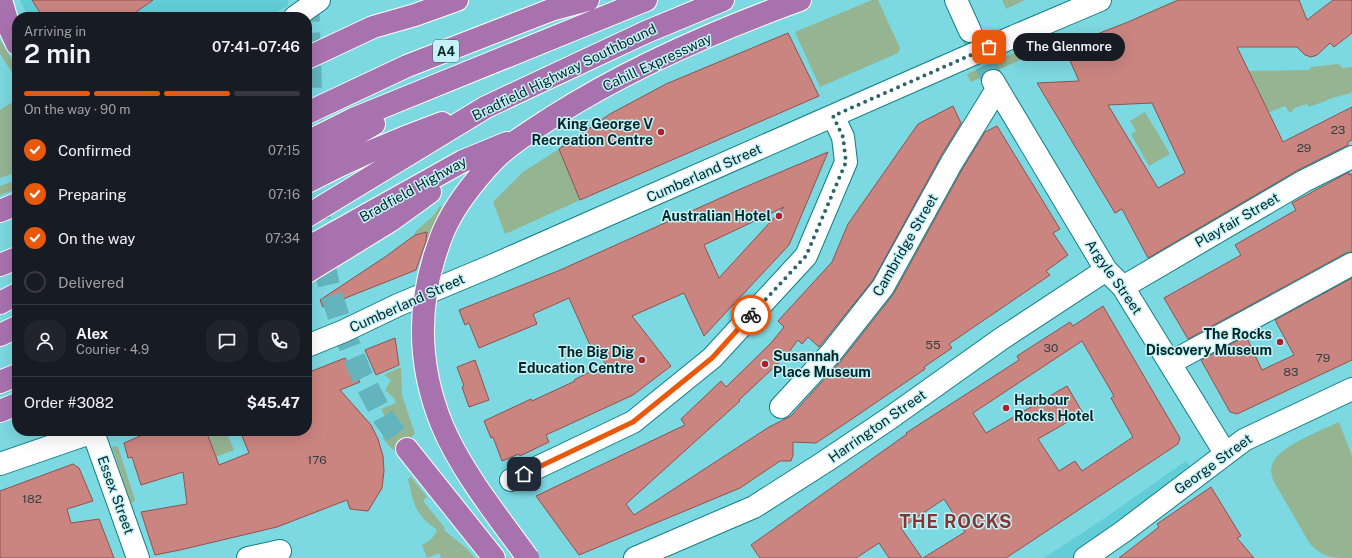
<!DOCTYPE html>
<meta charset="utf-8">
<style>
body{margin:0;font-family:"Public Sans",sans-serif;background:#20242c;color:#f1f3f6;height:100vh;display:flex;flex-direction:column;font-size:15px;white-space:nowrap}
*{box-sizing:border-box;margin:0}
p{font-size:13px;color:#9ea1a6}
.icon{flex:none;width:22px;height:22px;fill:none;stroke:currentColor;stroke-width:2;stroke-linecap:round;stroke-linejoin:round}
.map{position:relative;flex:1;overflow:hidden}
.details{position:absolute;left:12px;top:12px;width:300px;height:424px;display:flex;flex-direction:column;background:#171b24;border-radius:16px;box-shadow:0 4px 16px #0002}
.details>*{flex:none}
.pin{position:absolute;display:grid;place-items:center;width:34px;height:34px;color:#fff;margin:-17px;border-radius:8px;box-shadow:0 2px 6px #0006}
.courier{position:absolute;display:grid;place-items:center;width:40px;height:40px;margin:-20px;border:3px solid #ea580c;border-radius:50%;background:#fff;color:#222;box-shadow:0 1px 5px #0007}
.bubble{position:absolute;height:28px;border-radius:14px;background:#171b24;box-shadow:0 4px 16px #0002;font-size:13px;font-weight:600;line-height:28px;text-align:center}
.headline em{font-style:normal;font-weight:600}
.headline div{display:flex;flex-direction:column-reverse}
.headline{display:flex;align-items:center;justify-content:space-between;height:68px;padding:0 12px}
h1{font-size:26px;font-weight:600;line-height:30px}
.bar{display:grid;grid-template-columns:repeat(4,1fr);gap:6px 4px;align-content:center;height:48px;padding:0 12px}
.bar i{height:5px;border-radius:3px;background:#363941}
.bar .current{background:#ea580c}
.bar p{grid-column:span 4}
.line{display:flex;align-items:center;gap:10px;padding:0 12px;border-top:1px solid #363941}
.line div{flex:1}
.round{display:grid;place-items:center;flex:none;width:42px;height:42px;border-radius:16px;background:#20242c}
ol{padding:0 12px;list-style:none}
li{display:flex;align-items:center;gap:12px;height:44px}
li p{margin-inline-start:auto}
li .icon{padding:4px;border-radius:50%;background:#ea580c;color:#fff;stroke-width:4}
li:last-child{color:#9ea1a6}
li i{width:22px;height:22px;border:2px solid #363941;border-radius:50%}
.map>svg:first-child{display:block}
</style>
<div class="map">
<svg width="1352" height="558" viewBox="0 0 1352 558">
<rect width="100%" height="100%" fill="#7cd8e1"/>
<path fill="#62cdd7" d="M20,0H288V5L268,17H28Z
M1186,461L1194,471L1075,558H1044L1099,522Z"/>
<path fill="#95b492" d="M872,0H878L900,48L898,53L820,87L795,32Z
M1002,0H1025L1006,9Z
M0,40L17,68V80L0,54Z
M1025,48L1029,56L971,82L967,74Z
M1339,64L1342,68L1352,67V91L1351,93L1332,98L1320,103L1309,107L1307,104L1294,108L1292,112H1289L1285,106L1269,112L1249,71L1309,70L1311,67Z
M17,99V172L0,178V110Z
M1145,112L1170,154L1149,166L1131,134L1136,131L1130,121Z
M559,149L580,200L505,234L493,202L523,172Z
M17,180V189L0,195V186Z
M440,206L445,209L428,245L426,244C426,238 426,236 421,233L415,235V232L433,216Z
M401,367L402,395L415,434L393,450L383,439L384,415L381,409L396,403L394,398L385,390L391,380L384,375Z
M1339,422L1352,456V558C1331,558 1324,558 1310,544L1273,480C1272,475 1270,470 1272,465C1277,447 1322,430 1339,422Z
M206,431H226L234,450L216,457Z
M115,446L118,447L135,500L134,502L131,503L112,447Z
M411,477L427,497L423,501L445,528L444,530L466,548L475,558H441L439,553L427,558L422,545C429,542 434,537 437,530C433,526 428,524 425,520C413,509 412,494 408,479Z"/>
<path fill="#cb8581" stroke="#93504e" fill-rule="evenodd" d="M32,0H153L129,17H43Z
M1178,0H1299L1307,20L1333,0H1352V33L1334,47L1330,43L1317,55L1311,57L1305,55L1297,47H1237L1283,142L1352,107V140L1348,142V145L1298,170L1148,258L1122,209L1115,213L1037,83L1079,81L1064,47L1128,22ZM1152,103L1185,173L1158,188L1108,105Z
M788,33L819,96L580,200L559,149L610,114L666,84Z
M953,106L961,123L941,156L873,280L819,347L808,337L802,344L798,340L785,357L739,400L740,401L626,504L634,515L769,427L791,416L841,361L893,295L963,168L985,132L997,126L1060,229L1053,233L1068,255L1046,271L1050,275L949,344L952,348L924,367L925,369L846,423L816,443L793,442V455L791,461H780L740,488L579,555L536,496L685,425L681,419L721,381L726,387L771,343L784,327L778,321L832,262L848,224L918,124Z
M828,152L789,245L704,336L684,293L632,316L671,366L633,395L546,435L549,442L520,456L519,454L502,461L493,437L491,438L484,421L531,399L532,401L575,381L574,380L606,364L589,343L569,298L533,314L537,324L479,348L469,323L465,325L459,310L558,271L745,187ZM784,207L719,278L704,245Z
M1349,172V175L1352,174V252L1346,253L1188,339L1164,298L1241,255L1235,245L1296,210L1292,203Z
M427,232L426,241L416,270L323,307L320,300L385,257L415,235Z
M1352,278V360L1237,414L1230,412L1201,360L1246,336L1262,370L1294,355L1275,320Z
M1103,306L1180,438L1178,444L1006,558H923L965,532L944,499L901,528L922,558H889L879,543L856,558H760L751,545L907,434L906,433L1019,360L1017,356L1070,322L1073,326ZM1082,341L1114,396L1111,398L1133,437L1082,471L1075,461L1059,471L1038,439L1083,413L1067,386L986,433L973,413Z
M395,338L399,365L376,375L365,350Z
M345,358L360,382L340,390L371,425L378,439L383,456L384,471L382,488L368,511L350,509L347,500L277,527L180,550L155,555L141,512L187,504L183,472L141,485L132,457L128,458L124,443L152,431H206L219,465L249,453L240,431H307V373Z
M475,360L489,400L469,407L462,387L464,386L457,367Z
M73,464L79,468L93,501L67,509L71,523L99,519L114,558H0V491Z
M1211,487L1241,536L1237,538L1254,558H1119L1159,527L1157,524Z"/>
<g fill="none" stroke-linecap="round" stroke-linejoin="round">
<path stroke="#63b4bc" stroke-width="22" stroke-dasharray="22 11" stroke-linecap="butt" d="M972,35L993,81"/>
<path stroke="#63b4bc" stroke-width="22" stroke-dasharray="22 11" stroke-linecap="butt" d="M308,0L312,120L320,223L323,258L330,290L342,327L361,374L383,417L407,449"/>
<defs>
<path id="minor" d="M956,0L970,31
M295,17L319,0
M1015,36L1100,0
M993,81L1106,270L1123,287L1225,453
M1123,287L1304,181L1352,157
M307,346L344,331L398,305L489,267L962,59
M1170,363L1352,264
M781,407L831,353L883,287L952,162L997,89
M93,432L138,558
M0,464L96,431
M511,480L633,422L712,358L806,256L846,162L843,137L833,116
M248,558L280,551
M635,558L754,507L826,461L890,418L1001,339L1106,270
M1085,558L1124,531L1244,440L1352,389"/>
<path id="highway" d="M1,0L9,27L17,44
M307,58L373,27L415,15L457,0
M307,113L407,66L551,10L588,0
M307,142L353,119L646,0
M307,163L374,124
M307,182C351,159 395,140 442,123
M0,211L17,204
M307,216L486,107L646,32L723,0
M307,247L318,242L463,161L507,143
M434,258C437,249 440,239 444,230C456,203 475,180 495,159C512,142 534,129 554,116C628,69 717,30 800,0
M0,265L17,258
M307,272L390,221L430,192
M0,303L17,294
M0,335L17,327
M0,382L17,375
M0,411L17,404
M407,449L494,558"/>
</defs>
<use href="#minor" stroke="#0f7e86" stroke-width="24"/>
<use href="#highway" stroke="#fff" stroke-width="24"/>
<use href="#minor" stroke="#fff" stroke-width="22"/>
<use href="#highway" stroke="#a872af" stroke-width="22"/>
<defs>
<path id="minor-bridge" d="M962,59L1015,36"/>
<path id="highway-bridge" d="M434,258C417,314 420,371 442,425C461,471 499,518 528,558"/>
</defs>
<use href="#minor-bridge" stroke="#0f7e86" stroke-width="24" stroke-linecap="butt"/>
<use href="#highway-bridge" stroke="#fff" stroke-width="24" stroke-linecap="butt"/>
<use href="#minor-bridge" stroke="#fff" stroke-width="22"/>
<use href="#highway-bridge" stroke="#a872af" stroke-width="22"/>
</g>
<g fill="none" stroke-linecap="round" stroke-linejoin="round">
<path stroke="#2b6469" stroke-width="4" stroke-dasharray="0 7.2" d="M751,315L806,256L846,162L843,137L833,116L989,47"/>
<path stroke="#ea580c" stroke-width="5" d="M524,474L633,422L712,358L751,315"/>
</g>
<g fill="#af1c2a" stroke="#c6f1f5" stroke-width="1.5">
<circle cx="661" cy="132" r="4"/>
<circle cx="779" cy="216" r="4"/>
<circle cx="1280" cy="342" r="4"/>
<circle cx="642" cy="360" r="4"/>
<circle cx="765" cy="364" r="4"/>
<circle cx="1006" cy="408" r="4"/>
</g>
<g text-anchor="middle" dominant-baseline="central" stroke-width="3" stroke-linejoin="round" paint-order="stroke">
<g font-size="12" fill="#333e3f">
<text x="1338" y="130">23</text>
<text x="1304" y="148">29</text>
<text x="933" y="345">55</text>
<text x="1051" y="348">30</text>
<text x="1323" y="358">79</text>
<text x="1291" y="372">83</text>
<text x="317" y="460">176</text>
<text x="32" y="499">182</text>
</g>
<rect fill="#c6f1f5" stroke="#3b6366" stroke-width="1" x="433" y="40" width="26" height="22" rx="3"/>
<g font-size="13" font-weight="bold" fill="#002629">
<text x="446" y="51">A4</text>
</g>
<g font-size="14" fill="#002629" stroke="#c6f1f5">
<text transform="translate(657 62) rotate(-25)">Cahill Expressway</text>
<text transform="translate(564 72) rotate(-26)">Bradfield Highway Southbound</text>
<text transform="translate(704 173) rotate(-24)">Cumberland Street</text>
<text transform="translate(413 189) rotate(-29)">Bradfield Highway</text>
<text transform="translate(1237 220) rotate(-30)">Playfair Street</text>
<text transform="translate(905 245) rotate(-60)">Cambridge Street</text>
<text transform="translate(1114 277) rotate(55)">Argyle Street</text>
<text transform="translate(407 303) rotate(-24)">Cumberland Street</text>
<text transform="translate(877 426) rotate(-35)">Harrington Street</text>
<text transform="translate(1213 464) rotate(-36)">George Street</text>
<text transform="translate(116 495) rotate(70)">Essex Street</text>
</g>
<g font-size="14" font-weight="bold" fill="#002629" stroke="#c6f1f5" text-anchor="end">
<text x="653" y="124">King George V<tspan x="653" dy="16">Recreation Centre</tspan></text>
<text x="771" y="216">Australian Hotel</text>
<text x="1272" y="334">The Rocks<tspan x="1272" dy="16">Discovery Museum</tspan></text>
<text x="634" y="352">The Big Dig<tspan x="634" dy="16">Education Centre</tspan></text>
<text x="773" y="356" text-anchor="start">Susannah<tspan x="773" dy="16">Place Museum</tspan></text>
<text x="1014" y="400" text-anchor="start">Harbour<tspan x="1014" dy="16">Rocks Hotel</tspan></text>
</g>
<g font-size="18" font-weight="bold" letter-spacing="1" fill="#803837" stroke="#c6f1f5">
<text x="956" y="521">THE ROCKS</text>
</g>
</g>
</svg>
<div class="pin" style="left:989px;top:47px;background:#ea580c"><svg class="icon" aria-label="bag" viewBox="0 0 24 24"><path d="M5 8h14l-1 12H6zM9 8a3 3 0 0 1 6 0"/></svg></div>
<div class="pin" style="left:524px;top:474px;background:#1f2937"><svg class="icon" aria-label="home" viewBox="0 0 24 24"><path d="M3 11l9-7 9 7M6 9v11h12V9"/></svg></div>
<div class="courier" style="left:751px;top:315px"><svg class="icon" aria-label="bike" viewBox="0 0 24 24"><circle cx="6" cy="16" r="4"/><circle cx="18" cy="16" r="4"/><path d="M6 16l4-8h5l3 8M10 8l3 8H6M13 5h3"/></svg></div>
<div class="bubble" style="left:1013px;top:33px;width:112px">The Glenmore</div>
<section class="details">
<div class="headline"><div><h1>2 min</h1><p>Arriving in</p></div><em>07:41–07:46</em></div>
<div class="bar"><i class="current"></i><i class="current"></i><i class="current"></i><i></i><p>On the way · 90 m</p></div>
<ol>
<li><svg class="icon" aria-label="check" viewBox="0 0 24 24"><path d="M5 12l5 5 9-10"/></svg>Confirmed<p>07:15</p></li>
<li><svg class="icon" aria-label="check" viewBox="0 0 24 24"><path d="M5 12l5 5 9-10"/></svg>Preparing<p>07:16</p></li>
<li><svg class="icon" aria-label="check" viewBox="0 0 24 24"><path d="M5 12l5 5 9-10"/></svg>On the way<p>07:34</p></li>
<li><i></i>Delivered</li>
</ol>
<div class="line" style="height:72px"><a class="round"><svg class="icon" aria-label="person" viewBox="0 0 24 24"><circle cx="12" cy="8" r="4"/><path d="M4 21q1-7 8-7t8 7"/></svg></a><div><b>Alex</b><p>Courier · 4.9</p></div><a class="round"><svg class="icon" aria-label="chat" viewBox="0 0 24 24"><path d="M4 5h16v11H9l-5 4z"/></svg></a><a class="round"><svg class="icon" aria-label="phone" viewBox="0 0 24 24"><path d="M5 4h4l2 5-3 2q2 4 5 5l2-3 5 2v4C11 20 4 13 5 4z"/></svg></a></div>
<div class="line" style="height:52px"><div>Order #3082</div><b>$45.47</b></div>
</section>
</div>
